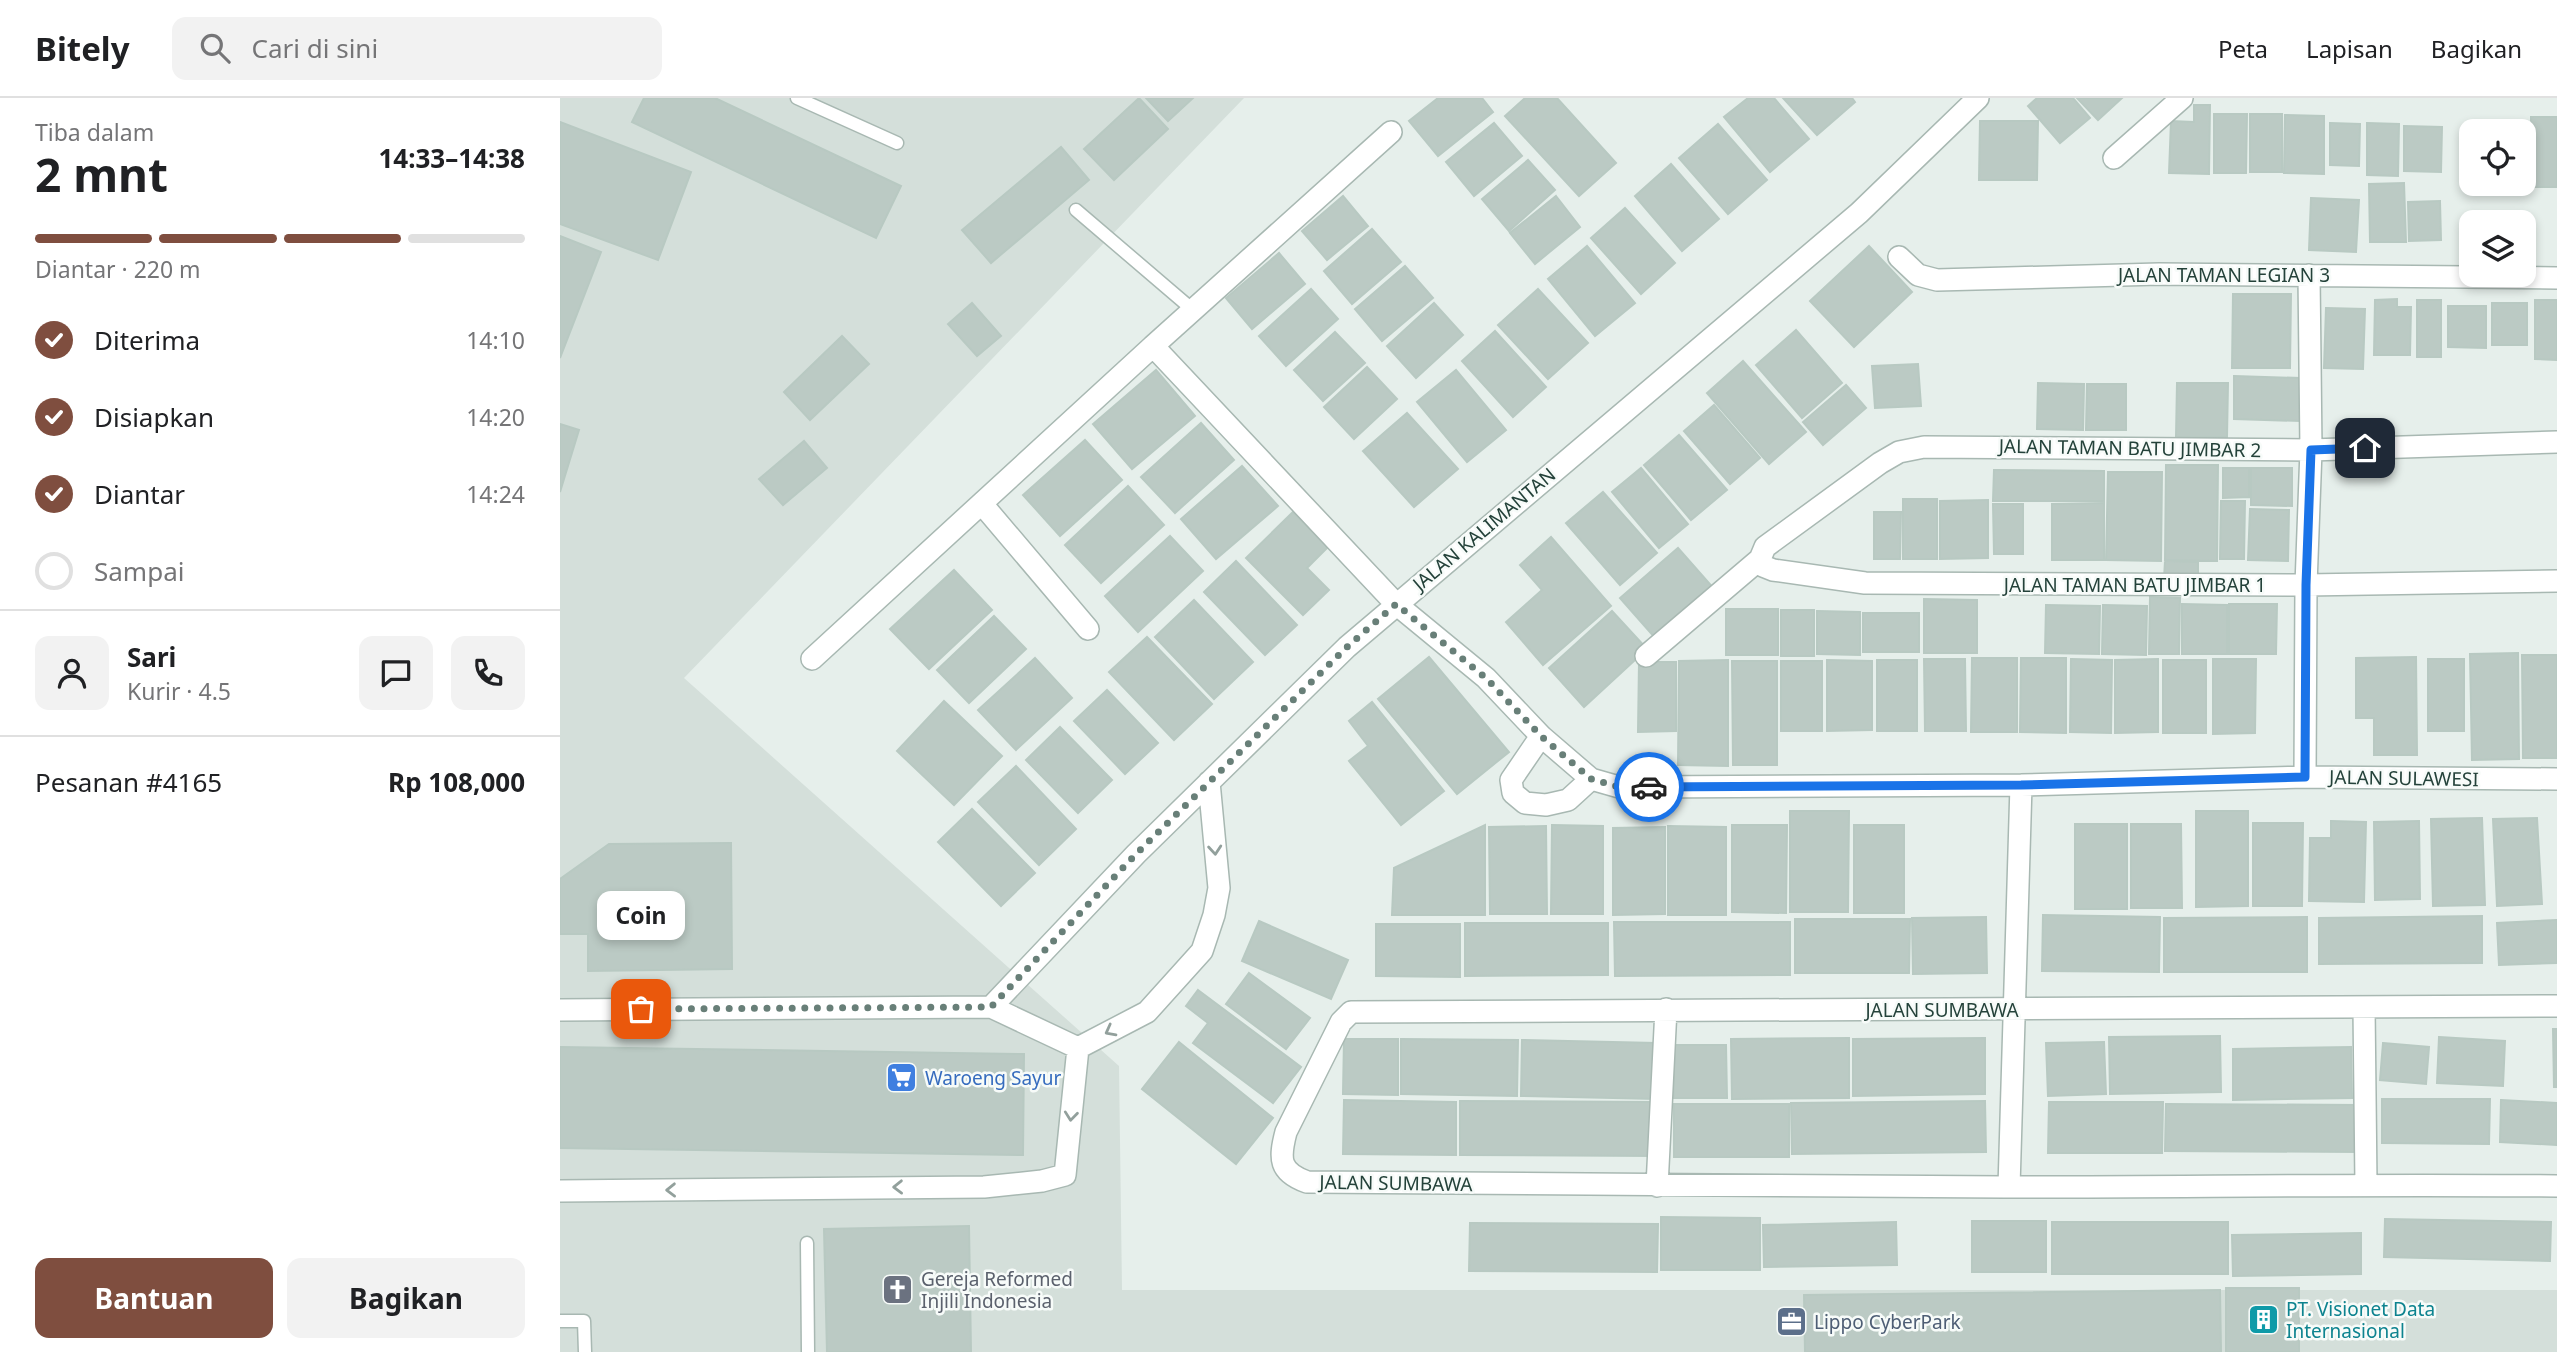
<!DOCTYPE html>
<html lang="id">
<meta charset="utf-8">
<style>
body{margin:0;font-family:"Noto Sans",sans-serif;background:#f2f2f2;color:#202124;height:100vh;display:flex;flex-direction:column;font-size:26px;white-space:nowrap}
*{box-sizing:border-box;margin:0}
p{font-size:23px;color:#757577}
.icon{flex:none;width:38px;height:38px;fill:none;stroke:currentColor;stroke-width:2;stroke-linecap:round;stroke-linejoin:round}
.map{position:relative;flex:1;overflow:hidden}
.panel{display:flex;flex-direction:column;background:#fff;width:560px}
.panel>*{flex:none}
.controls{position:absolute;left:1899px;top:21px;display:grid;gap:14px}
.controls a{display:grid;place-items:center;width:77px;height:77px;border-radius:14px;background:#fff;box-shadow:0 4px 10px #0003;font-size:35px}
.pin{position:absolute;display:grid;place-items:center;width:60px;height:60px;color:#fff;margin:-30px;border-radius:14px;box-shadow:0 4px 10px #0006}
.courier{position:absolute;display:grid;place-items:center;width:70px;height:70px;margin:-35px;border:5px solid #1a73e8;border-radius:50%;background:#fff;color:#222;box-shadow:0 2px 9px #0007}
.bubble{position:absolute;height:49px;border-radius:14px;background:#fff;box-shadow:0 4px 10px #0003;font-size:23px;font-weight:700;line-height:49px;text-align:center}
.overview em{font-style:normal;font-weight:700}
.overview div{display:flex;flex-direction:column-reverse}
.overview{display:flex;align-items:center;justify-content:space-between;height:119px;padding:0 35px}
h1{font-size:46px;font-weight:700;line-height:52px}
.bar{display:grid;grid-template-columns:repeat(4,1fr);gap:10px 7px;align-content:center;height:84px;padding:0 35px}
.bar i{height:9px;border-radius:5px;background:#e0e0e0}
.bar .selected{background:#7f4e3f}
.bar p{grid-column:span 4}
.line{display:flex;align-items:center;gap:18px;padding:0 35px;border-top:2px solid #e0e0e0}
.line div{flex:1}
.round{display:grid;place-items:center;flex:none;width:74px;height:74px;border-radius:14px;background:#f2f2f2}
ol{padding:0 35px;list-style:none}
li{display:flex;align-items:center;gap:21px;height:77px}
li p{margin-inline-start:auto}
li .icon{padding:7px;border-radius:50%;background:#7f4e3f;color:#fff;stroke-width:4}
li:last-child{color:#757577}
li i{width:38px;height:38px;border:4px solid #e0e0e0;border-radius:50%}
.cta{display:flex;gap:14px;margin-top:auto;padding:14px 35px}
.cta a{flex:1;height:80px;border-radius:14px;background:#7f4e3f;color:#fff;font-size:28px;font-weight:700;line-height:80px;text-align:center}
.cta a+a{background:#f2f2f2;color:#202124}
header{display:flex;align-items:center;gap:42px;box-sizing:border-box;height:98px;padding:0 35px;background:#fff;border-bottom:2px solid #e0e0e0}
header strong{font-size:33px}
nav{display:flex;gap:38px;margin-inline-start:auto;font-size:24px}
.search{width:490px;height:63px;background:#f2f2f2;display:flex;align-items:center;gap:18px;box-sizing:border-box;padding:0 24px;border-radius:14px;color:#757577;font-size:26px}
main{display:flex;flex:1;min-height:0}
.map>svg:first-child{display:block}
</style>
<header>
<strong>Bitely</strong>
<div class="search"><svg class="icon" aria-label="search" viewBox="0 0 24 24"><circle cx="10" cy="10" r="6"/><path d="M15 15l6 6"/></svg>Cari di sini</div>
<nav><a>Peta</a><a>Lapisan</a><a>Bagikan</a></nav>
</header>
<main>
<section class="panel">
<div class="overview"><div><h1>2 mnt</h1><p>Tiba dalam</p></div><em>14:33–14:38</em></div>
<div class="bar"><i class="selected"></i><i class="selected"></i><i class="selected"></i><i></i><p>Diantar · 220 m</p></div>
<ol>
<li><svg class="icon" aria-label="check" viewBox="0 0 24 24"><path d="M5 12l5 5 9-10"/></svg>Diterima<p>14:10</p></li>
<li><svg class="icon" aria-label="check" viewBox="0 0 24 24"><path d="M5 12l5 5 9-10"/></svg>Disiapkan<p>14:20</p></li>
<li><svg class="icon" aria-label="check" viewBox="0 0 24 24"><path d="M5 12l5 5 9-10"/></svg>Diantar<p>14:24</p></li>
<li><i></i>Sampai</li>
</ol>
<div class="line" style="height:126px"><a class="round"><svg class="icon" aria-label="person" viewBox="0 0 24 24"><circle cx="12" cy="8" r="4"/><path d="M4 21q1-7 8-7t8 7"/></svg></a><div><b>Sari</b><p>Kurir · 4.5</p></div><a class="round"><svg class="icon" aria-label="chat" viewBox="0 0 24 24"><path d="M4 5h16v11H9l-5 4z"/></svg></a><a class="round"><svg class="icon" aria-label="phone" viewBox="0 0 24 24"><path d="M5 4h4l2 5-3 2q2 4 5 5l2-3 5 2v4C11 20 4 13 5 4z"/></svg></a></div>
<div class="line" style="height:91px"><div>Pesanan #4165</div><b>Rp 108,000</b></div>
<div class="cta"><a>Bantuan</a><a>Bagikan</a></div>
</section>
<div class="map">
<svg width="1997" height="1254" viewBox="0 0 1997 1254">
<rect width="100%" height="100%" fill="#e6efeb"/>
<path fill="#d4dfda" d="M0,0H684L124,580L559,968L562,1192H1997V1254H0Z"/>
<path fill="#bbcac4" stroke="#b8c9c2" stroke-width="2" d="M84,0H155L341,88L316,140L72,24Z
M579,0L608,31L554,82L524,51Z
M586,0H633L608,23Z
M878,0H922L933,14L878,58L849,23Z
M965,0H997L1056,65L1019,98L945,18Z
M1188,0H1214L1249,41L1210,74L1164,19Z
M1223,0H1292L1295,4L1257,37Z
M1477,0H1513L1530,20L1500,45L1468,8Z
M1517,0H1562L1538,22Z
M1634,7H1650L1649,76L1609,75L1611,23L1634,24Z
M1654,16H1687L1686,75H1654Z
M1690,16H1722V74H1690Z
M1725,17L1764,18V76L1724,75Z
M1971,19H1997V89H1971Z
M1420,23H1478L1477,82H1419Z
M0,24L131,74L98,162L0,126Z
M934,25L962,58L914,98L886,64Z
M1770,25L1800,26L1799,68L1770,67Z
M1807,25L1839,26L1838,78L1807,77Z
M1930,25L1952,26V33H1929Z
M1955,25H1969L1968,81H1964V33H1955Z
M1158,26L1207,82L1168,116L1119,60Z
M1844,28L1882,29L1881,74L1844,73Z
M501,49L529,82L431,165L402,132Z
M968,62L995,92L949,133L922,101Z
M1111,66L1159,121L1122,153L1075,98Z
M1844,85L1846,144H1810L1809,86Z
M783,98L808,128L767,162L742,133Z
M996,98L1020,129L975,166L950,135Z
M1751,100L1799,102L1796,154L1749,152Z
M1880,103L1881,142L1849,143L1848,104Z
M1065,110L1115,165L1081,196L1031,140Z
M812,131L841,164L792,206L764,173Z
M0,138L41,154L0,260Z
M1027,148L1075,205L1035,238L988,181Z
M1309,148L1352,194L1294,249L1250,203Z
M719,155L745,186L692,231L666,200Z
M845,168L873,200L822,243L795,211Z
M751,191L778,221L726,268L699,238Z
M978,191L1028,245L988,281L938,227Z
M1673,196H1731L1730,270H1672Z
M1837,201V209H1851L1850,257H1814L1815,202Z
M1857,202H1881V259H1857Z
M1975,202H1997V262L1975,261Z
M412,205L441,238L417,258L388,226Z
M874,205L903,237L856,280L827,248Z
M1932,205H1967V247H1932Z
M1888,208H1926V250L1888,249Z
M1766,210L1805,211L1803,271L1764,270Z
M1236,232L1282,285L1242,320L1196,267Z
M935,233L986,289L953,319L902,263Z
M775,234L805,265L763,303L734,272Z
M282,238L309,266L250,322L224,294Z
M1183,263L1246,334L1209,366L1147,295Z
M1358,266L1361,308L1315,310L1312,268Z
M807,269L837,301L794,341L764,309Z
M596,272L635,318L572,371L533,326Z
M896,272L946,332L907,364L857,304Z
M1674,278L1740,280V323L1674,321Z
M1478,285L1524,286L1523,332L1477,331Z
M1617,285H1668L1667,339H1616Z
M1527,286H1566V332H1526Z
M1286,287L1306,310L1263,347L1243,324Z
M1154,307L1200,360L1170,386L1124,333Z
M847,315L898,371L854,409L803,353Z
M641,325L674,362L615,415L581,379Z
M0,326L19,332L0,394Z
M1119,337L1167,392L1131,422L1084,367Z
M525,342L562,382L500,438L463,397Z
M244,343L267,370L223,407L199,381Z
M1606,367H1658L1657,463L1605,462Z
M682,368L718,408L656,461L621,421Z
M1081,370L1128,426L1099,450L1052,394Z
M1663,370H1689V399L1663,400Z
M1691,370H1732V408L1691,407Z
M1434,372L1544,373V403H1433Z
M1548,374H1602L1601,463L1546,462Z
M568,388L604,427L541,485L505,447Z
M1043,394L1097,455L1060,487L1006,425Z
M1343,401H1377V461H1343Z
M1428,402V460L1380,461V403Z
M1661,403H1685L1684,461H1660Z
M1544,405V462H1492V406Z
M1433,406H1463V456H1434Z
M1690,411L1729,412L1728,463L1688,462Z
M733,414L768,449L747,470L769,492L743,517L686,460Z
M1314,414H1341L1340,461H1314Z
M610,438L643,473L578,534L545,498Z
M991,439L1051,508L983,567L946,524L982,492L960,467Z
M1118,450L1155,492L1097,542L1060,500Z
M676,463L737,527L705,557L644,494Z
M1605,463L1638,464V482L1604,481Z
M394,472L432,512L369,571L330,531Z
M1590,499L1620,500L1619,556H1589Z
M1364,501L1417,502V555H1364Z
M634,502L693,564L654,601L595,539Z
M1622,506L1667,507V556H1622Z
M1669,506H1717L1716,556H1669Z
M1486,507L1540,508L1539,556L1485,555Z
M1543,507L1587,508L1586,557L1542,556Z
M1166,511H1218V557H1166Z
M1221,512H1254V558H1221Z
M1052,513L1087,551L1024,609L989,570Z
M1257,513L1300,514V557L1257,556Z
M1303,515H1359V554H1303Z
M434,518L466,551L409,605L377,572Z
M587,539L652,606L614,642L549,574Z
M1958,555L1959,661L1912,662L1910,556Z
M1962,557H1997V660H1963Z
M869,559L949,654L897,696L818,601Z
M1856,559L1857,657H1814V620H1796V560Z
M475,560L512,600L456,652L418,612Z
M1412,560H1457V634H1411Z
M1461,560H1506V635L1460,634Z
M1364,561H1405L1406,633H1365Z
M1511,561L1552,562L1551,635L1510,634Z
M1598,561V634L1555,635V562Z
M1653,561H1696L1695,635L1653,636Z
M1868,561H1904V633H1868Z
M1168,562V668L1118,667L1119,563Z
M1267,562L1312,563V632L1267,633Z
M1317,562H1357V633H1317Z
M1603,562H1646V635H1603Z
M1172,563H1217V667H1173Z
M1221,563H1262V633H1221Z
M1079,564H1116V633L1078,634Z
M547,592L598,645L565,676L514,623Z
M384,603L442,658L394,707L337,653Z
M812,604L884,693L841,727L789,663L808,648L789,623Z
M500,629L552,682L518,715L466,662Z
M456,668L516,731L479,767L418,704Z
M412,711L475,775L441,808L378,744Z
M1230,713H1289L1288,814H1230Z
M1636,713H1688V808L1636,809Z
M1922,720L1925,807L1873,808L1871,721Z
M1977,720L1982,806L1937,808L1933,721Z
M1771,723L1806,724L1804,804L1749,803L1750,740H1771Z
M1859,723L1860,801L1815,802L1814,724Z
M1693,725H1743L1742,808H1693Z
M1515,726H1567V811H1515Z
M1571,726H1621L1622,810H1571Z
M925,727V817H832L834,770Z
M992,727L1043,728V816H991Z
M1172,727H1227L1226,815L1172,814Z
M1294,727H1344V815H1294Z
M986,728L987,816H930L929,729Z
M1108,728L1166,729V817H1108Z
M1105,729V816L1053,817V730Z
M171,745L172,871L28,873V836H0V781L49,746Z
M1483,817L1600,819L1599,874L1482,873Z
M1922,818V865L1759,866V820Z
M1426,819L1427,875L1353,876L1352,820Z
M1747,819V874H1604V820Z
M1235,821H1350L1349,875H1235Z
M1997,822V865L1939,867L1937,825Z
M699,823L788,862L771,901L682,863Z
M1054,824H1230V877L1055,878Z
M905,825H1048V877L905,878Z
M816,826H900V879L816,878Z
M689,875L750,920L726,951L666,906Z
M638,892L741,969L713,1005L633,945L648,925L626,908Z
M1993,931H1997V989H1994Z
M1660,938L1661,994L1550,996L1549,939Z
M1879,939L1945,943L1943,988L1877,985Z
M1289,940V1000L1172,1001L1171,941Z
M1425,940V996L1293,998V941Z
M784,941H838V997L783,996Z
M841,941L958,942L957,998L841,996Z
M962,942L1096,945V1001L961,998Z
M619,944L713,1020L676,1066L582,991Z
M1544,944L1546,996L1488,998L1486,945Z
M1823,945L1869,949L1866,986L1820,982Z
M1114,947H1166L1167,1000H1114Z
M0,949L464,956L463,1057L0,1050Z
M1791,949L1792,1000L1673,1002V951Z
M1822,1001H1930L1929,1046L1822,1045Z
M784,1002L896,1004V1057L783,1056Z
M1941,1002L1997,1005V1047L1940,1044Z
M900,1003L1095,1004V1058L900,1057Z
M1425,1003L1426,1054L1232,1056L1231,1005Z
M1489,1004H1603L1602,1055H1488Z
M1114,1006H1229V1059H1114Z
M1606,1006L1799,1007V1054L1605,1053Z
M1101,1119L1200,1120V1172H1101Z
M1825,1121L1991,1124L1990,1163L1824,1159Z
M1412,1123H1486V1174H1412Z
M1336,1124L1337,1167L1204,1169L1203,1127Z
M1492,1124H1668V1176H1492Z
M910,1125L1098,1126L1097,1174L909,1173Z
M409,1128L411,1254H267L264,1131Z
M1801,1135V1176L1673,1178L1672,1137Z
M1666,1190H1739V1254H1666Z
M1660,1192L1661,1254H1245L1244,1197Z"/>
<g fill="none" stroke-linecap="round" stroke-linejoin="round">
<defs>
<path id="service" d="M237,0L337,45
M516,112L633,212
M247,1145L248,1254
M0,1223H24L25,1254"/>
<path id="minor" d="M831,34L593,248L836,506L926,580L981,638L1031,681L1059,689H1084L1461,687L1745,679L1997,681
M1554,60L1622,0
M1339,159L1358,177L1377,182L1599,176L1997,180
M1997,344L1751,352L1364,349L1339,354L1320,365L1205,449L1200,461L1203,468L1213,472L1305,485L1746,487L1997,483
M422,406L528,531
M1086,558L1200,461
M252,561L593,248
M981,638L951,682L953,695L965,705L986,707L1008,702L1031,681
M1745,679L1746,487L1751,352L1749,177
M1997,908L791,914L781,924L726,1034C719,1061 719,1074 747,1084C980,1087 1212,1089 1444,1089C1629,1089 1813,1086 1997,1088
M431,909L576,756L787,549L1299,115L1418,0
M1804,909L1806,1086
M0,912L431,909L518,950
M518,950L587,914L642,853L654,817L659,790L649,684
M1097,1088L1106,911
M1449,1089L1461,687
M0,1093L424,1089L482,1083L505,1077L518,950"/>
</defs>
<use href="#service" stroke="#a8b8b2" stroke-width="15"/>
<use href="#minor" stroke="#a8b8b2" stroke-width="24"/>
<use href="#service" stroke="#fff" stroke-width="12"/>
<use href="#minor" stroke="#fff" stroke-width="21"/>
</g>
<defs><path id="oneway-chevron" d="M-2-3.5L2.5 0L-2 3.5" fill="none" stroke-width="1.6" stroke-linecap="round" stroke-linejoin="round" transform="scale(1.75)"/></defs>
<g stroke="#92a09c">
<use href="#oneway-chevron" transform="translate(655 752) rotate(85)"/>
<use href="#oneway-chevron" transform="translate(550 933) rotate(152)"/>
<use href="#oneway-chevron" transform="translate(511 1018) rotate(96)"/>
<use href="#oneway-chevron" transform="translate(338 1089) rotate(179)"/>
<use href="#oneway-chevron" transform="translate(111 1092) rotate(179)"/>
</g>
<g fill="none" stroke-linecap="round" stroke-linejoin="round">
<path stroke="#687f78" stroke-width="7" stroke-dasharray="0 12.6" d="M81,911L431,909L576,756L787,549L836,506L926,580L981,638L1031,681L1059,689H1089"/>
<path stroke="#1a73e8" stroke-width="9" d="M1089,689L1461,687L1745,679L1746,487L1751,352L1805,350"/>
</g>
<defs>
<symbol id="supermarket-square" viewBox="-11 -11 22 22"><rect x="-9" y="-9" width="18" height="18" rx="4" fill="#3f7fe0" stroke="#f7fbf9"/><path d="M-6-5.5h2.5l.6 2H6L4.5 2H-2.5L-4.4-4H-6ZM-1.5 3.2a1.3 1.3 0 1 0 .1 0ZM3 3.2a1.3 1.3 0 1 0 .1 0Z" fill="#fff"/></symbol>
<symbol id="church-square" viewBox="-11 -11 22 22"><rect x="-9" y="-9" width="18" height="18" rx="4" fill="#6b7280" stroke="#f7fbf9"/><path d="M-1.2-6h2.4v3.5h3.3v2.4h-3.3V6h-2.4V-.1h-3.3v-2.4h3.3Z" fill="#fff"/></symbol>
<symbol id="building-square" viewBox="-11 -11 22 22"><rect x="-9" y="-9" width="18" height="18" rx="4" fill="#0f9aa8" stroke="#f7fbf9"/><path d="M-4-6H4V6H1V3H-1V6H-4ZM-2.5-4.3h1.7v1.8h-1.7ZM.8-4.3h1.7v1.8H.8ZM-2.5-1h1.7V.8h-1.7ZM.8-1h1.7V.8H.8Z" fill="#fff"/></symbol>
<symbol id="office-square" viewBox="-11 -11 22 22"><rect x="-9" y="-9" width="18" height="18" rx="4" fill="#5c6f8a" stroke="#f7fbf9"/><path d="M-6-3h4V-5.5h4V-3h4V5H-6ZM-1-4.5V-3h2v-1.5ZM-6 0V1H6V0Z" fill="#fff"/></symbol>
</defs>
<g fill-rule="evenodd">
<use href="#supermarket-square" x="324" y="962" width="35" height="35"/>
<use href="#church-square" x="320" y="1174" width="35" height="35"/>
<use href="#building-square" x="1686" y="1204" width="35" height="35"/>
<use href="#office-square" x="1214" y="1206" width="35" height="35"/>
</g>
<g text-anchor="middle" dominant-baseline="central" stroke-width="5" stroke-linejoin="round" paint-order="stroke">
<g font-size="19" fill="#24423a" stroke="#f7fbf9">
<text x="1664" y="177">JALAN TAMAN LEGIAN 3</text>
<text transform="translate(1570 350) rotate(1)">JALAN TAMAN BATU JIMBAR 2</text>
<text transform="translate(924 431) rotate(-40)">JALAN KALIMANTAN</text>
<text x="1575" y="487">JALAN TAMAN BATU JIMBAR 1</text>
<text transform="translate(1844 680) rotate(1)">JALAN SULAWESI</text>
<text x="1382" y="912">JALAN SUMBAWA</text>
<text transform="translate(836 1085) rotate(1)">JALAN SUMBAWA</text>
</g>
<g font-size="19" fill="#366cbe" stroke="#f7fbf9" text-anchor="start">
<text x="365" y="980">Waroeng Sayur</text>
</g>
<g font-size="19" fill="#5b616d" stroke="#f7fbf9" text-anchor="start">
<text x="361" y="1181">Gereja Reformed<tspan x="361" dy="22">Injili Indonesia</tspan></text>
</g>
<g font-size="19" fill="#0d838f" stroke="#f7fbf9" text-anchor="start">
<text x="1726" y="1211">PT. Visionet Data<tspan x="1726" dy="22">Internasional</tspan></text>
</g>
<g font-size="19" fill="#4e5e75" stroke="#f7fbf9" text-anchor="start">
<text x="1254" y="1224">Lippo CyberPark</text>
</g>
</g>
</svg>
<div class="controls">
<a><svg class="icon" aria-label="locate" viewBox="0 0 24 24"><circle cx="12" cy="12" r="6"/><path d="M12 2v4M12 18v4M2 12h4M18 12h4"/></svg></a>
<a><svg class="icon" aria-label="layers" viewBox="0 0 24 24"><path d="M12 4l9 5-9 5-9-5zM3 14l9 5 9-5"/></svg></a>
</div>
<div class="pin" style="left:81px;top:911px;background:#ea580c"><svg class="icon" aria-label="bag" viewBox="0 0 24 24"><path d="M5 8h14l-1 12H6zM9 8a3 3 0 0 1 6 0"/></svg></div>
<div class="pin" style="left:1805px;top:350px;background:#1f2937"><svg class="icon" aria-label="home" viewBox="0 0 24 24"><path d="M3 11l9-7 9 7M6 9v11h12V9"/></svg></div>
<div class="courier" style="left:1089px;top:689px"><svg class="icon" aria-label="car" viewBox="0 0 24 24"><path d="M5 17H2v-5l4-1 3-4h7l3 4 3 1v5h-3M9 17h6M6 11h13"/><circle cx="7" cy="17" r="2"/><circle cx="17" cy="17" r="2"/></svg></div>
<div class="bubble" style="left:37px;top:793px;width:88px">Coin</div>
</div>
</main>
